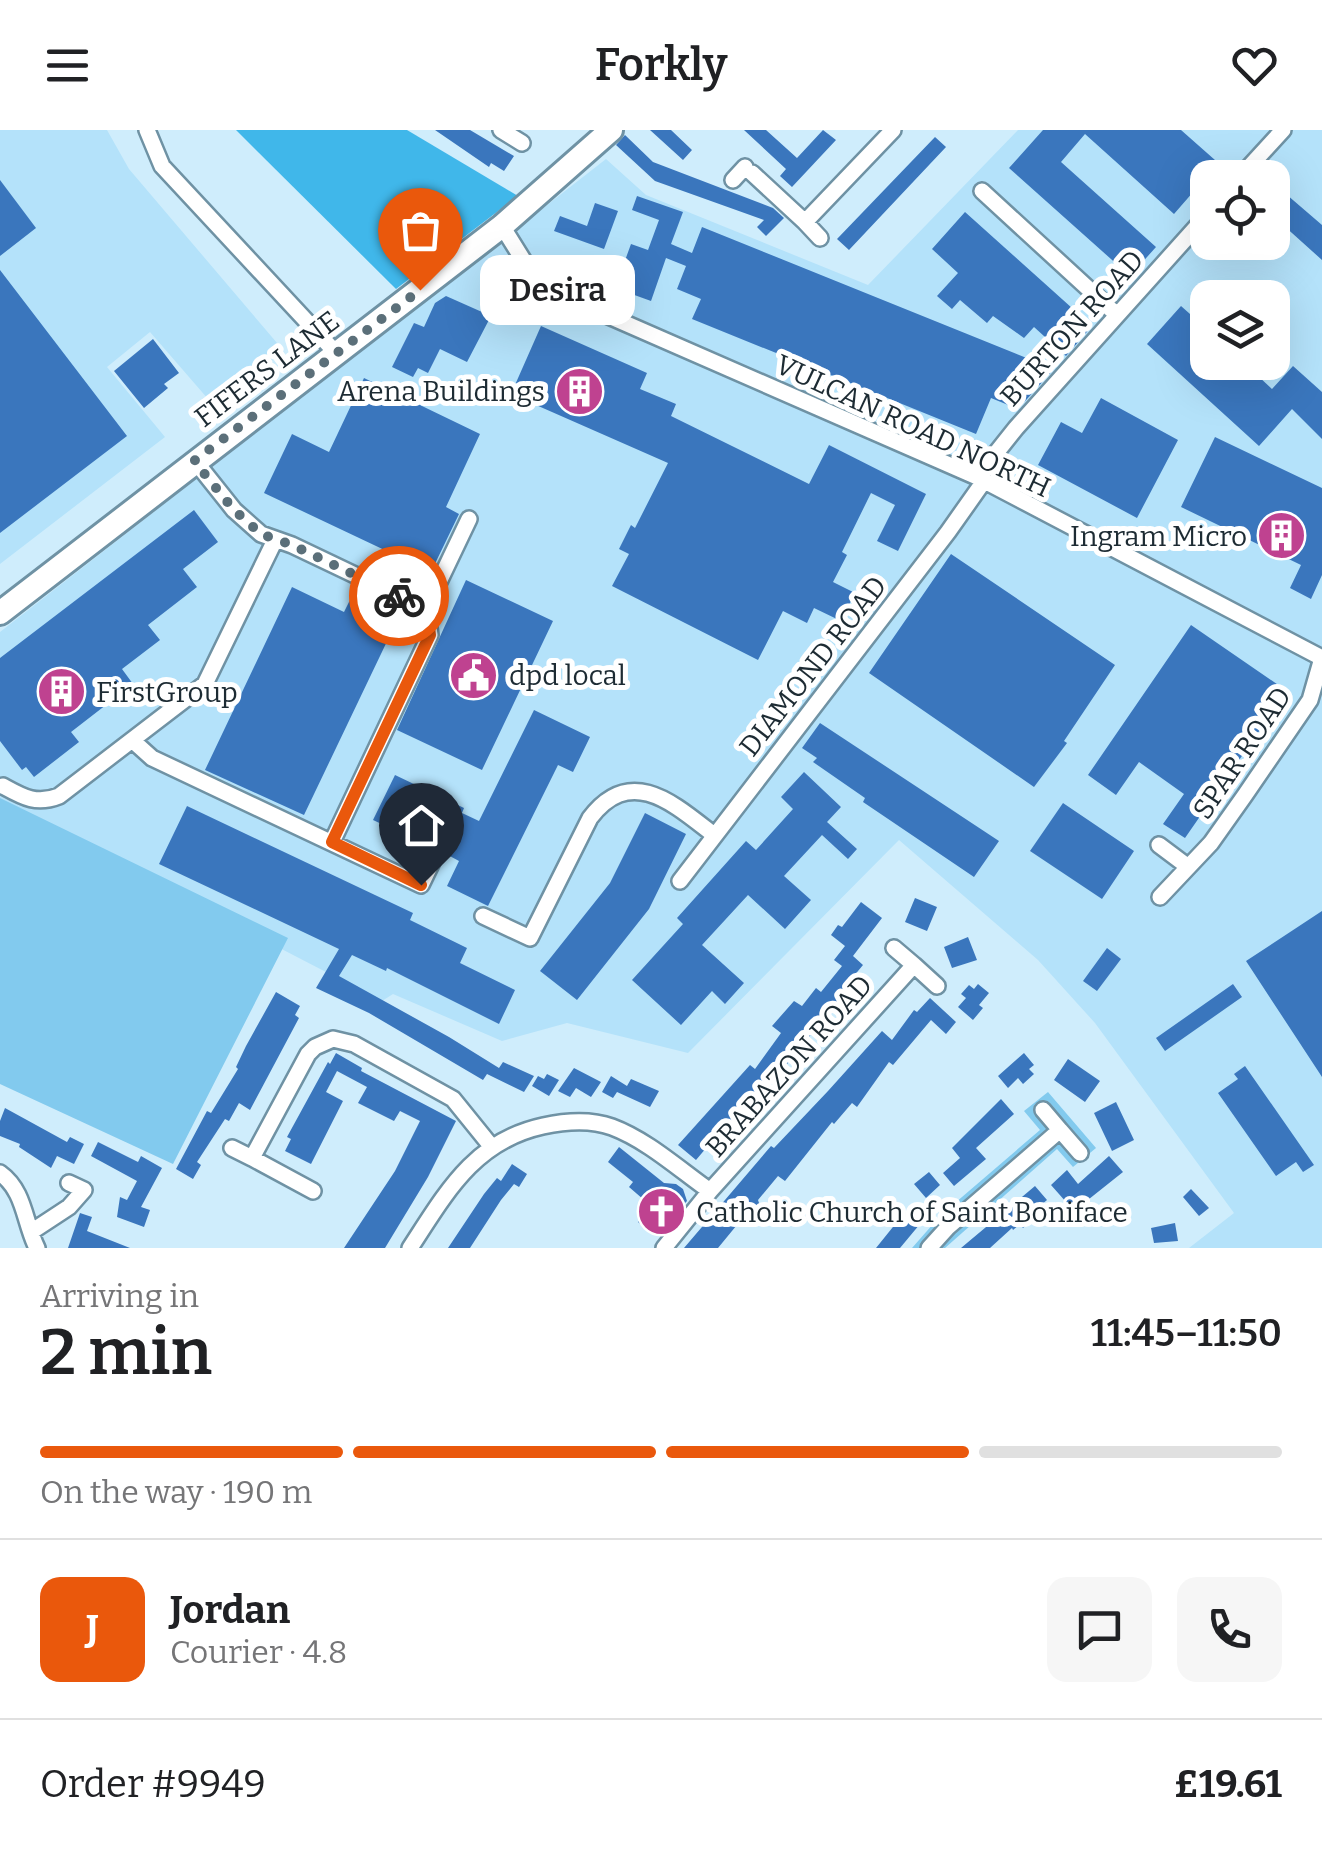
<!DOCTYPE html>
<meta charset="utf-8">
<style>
body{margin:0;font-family:Bitter,serif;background:#f6f6f6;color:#202124;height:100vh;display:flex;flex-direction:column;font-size:38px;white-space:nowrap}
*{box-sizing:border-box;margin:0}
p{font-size:32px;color:#757577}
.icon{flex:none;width:55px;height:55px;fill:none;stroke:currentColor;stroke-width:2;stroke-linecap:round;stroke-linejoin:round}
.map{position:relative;height:1118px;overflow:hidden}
.drawer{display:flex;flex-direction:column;background:#fff;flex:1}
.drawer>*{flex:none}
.controls{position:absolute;left:1190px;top:30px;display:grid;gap:20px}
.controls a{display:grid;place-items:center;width:100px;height:100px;border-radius:20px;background:#fff;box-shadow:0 10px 40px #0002;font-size:50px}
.pin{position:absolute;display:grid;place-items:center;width:85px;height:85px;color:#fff;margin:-102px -42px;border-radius:50% 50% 50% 0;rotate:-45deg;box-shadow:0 0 10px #0007}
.pin .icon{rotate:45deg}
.courier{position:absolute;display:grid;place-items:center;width:100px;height:100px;margin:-50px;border:8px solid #ea580c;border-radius:50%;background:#fff;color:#222;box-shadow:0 2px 12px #0007}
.bubble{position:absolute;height:70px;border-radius:20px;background:#fff;box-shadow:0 10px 40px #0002;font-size:32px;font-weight:600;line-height:70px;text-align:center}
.headline em{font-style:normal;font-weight:600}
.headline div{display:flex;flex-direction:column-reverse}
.headline{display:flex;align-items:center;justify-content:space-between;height:170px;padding:0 40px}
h1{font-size:65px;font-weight:600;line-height:75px}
.bar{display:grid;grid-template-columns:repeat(4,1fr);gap:15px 10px;align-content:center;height:120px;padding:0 40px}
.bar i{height:12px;border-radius:8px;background:#e0e0e0}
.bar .on{background:#ea580c}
.bar p{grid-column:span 4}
.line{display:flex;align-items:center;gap:25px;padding:0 40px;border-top:2px solid #e0e0e0}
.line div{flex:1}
.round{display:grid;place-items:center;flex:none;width:105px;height:105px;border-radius:20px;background:#f6f6f6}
header{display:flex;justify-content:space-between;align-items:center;height:130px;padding:0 40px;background:#fff;font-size:45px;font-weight:600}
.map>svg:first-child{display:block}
</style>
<header><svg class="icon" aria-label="menu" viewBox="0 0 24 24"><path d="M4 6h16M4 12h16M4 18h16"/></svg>Forkly<svg class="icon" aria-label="heart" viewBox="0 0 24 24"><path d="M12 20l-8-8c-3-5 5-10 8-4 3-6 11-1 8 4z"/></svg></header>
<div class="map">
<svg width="1322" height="1118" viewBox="0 0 1322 1118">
<rect width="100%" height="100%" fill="#cfedfc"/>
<path fill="#b4e2fa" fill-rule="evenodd" d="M0,0H107L129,39L283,220L215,277L150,202L107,237L165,307L0,434Z
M1018,0H1322V1118H1189L1234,1083L1095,893L1038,830L899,710L688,923L567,893L502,911L393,864L382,871L0,673V502L606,29L646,65L868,155ZM1208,48H1272V112H1208ZM1208,168H1272V232H1208Z"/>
<path fill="#82caee" d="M0,668L288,808L173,1034L0,954Z
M1048,962L1096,1018L1073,1037L1057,1019L945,1118H912L941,1085L1040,1000L1024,981Z"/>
<path fill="#40b7ea" d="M236,0H407L518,66L396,159Z"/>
<path fill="#3a76bd" d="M435,0H470L514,26L504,41L491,33L489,37Z
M650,0H671L692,20L683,30Z
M744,0H766L797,28L823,0L836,10L792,57L780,46L786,39Z
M1043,0H1181L1224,38L1215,48H1208V59L1201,53L1174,84L1085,4L1061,32L1156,117L1130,146L1009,38Z
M625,5L653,32L773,78L784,88L766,106L757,97L764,90L655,51L616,15Z
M935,7L946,17L849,120L837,109Z
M0,50L36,98L0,126Z
M1272,52L1322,95V130L1272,85Z
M637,66L683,82L671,114L692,123L702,97L1054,239L1018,279L991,268L976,304L692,189L701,169L677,159L686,136L666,128L651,171L615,158L631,114L648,120L659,90L632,80Z
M595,73L618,81L604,119L554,101L560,86L587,96Z
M965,82L1092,196L1066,226L1034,197L1024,208L993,186L987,193L960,170L952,179L937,166L958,143L932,119Z
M0,140L127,306L0,403Z
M446,166L491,186L467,232L440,219L428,243L418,238L413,247L392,237L414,193L424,197L435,173Z
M1181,176L1208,200V232H1243L1272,259L1293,236L1322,262V309L1292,279L1259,316L1147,214Z
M541,196L647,243L640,259L676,274L671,286L809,354L829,315L926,364L898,421L877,411L895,375L871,363L842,422L847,425L833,452L855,463L841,491L814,478L807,493L783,481L758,530L612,456L629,424L619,419L631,395L635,398L668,333L511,264Z
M153,209L179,243L164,254L168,258L144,278L114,241Z
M364,248L480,304L446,377L459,384L431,442L264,363L292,304L329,322Z
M1101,268L1178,310L1137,388L1038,335L1061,292L1082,303Z
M1215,307L1322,358V445L1311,469L1290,458L1301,435L1181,377Z
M194,380L218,412L183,439L197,457L148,495L160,510L122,539L133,554L71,602L79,612L34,647L26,637L22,640L0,611V528Z
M951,424L1115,535L1064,611L1067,613L1034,657L869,543Z
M466,450L553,491L482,640L397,600Z
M292,457L344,482L356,458L402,480L304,685L205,640Z
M1191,495L1287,561L1185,708L1163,694L1184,664L1139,632L1116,665L1088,645Z
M534,580L590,607L573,642L558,635L488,776L447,756L459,731L446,724L441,716H429L373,690L395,645L464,678L462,683L479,691Z
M820,593L999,711L974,747L863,672L865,668L813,632L817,628L802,618Z
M804,642L841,677L827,692L857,719L848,729L822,705L784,746L811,770L785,799L748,765L702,815L744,853L725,874L712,861L681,895L632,850L683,794L677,788L746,711L756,720L793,679L781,667Z
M1063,673L1134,721L1102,769L1030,721Z
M187,676L413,783L410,790L467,818L460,833L515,860L499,894L387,838L386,841L352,825L339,846L449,907L499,938L503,932L534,946L524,962L487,944L483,950L369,883L316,858L339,819L159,734Z
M645,683L686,704L649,779L577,870L540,841L610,753Z
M915,768L937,777L927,801L905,792Z
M861,772L882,788L853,826L863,835L848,853L851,855L749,981L746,978L712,1021L707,1017L696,1030L678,1015L750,935L755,939L781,903L772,896L794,871L802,876L816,858L821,862L842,836L834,830L845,816L831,805L838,795L842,797Z
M1322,781V947L1246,831Z
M968,807L977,830L952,838L944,817Z
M1107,818L1121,829L1097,861L1083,851Z
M978,854L989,863L979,875L983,878L973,890L958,877L966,868L961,864L969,855L974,859Z
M1233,854L1242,867L1165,921L1156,908Z
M276,862L300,876L295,885L299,888L250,980L239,973L229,991L225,989L197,1032L201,1035L193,1049L176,1039L207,981L211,983L238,939L236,937L246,916Z
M930,868L956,892L946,904L931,890L893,935L889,932L857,977L852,973L834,994L832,992L785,1051L778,1046L758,1070L761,1079L730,1080L741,1090L718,1118H684L771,1016L774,1018L828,961L882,901L892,910L914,880L917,882Z
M336,923L362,938L361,941L456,991L428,1047L385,1118H344L395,1041L420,991L400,981L394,991L358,973L367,957L337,941L326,962L343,971L311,1034L285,1021L291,1009L287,1007L328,932L330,934Z
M1024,923L1034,935L1029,939L1034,944L1023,954L1018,948L1008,958L998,946Z
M1068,929L1100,951L1085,972L1054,950Z
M1245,936L1314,1035L1303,1042L1296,1032L1276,1046L1218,963L1238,949L1234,944Z
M574,938L601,952L591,967L576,958L570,967L558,961Z
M547,944L559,950L549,966L532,956L538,946L544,949Z
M611,946L627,956L631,949L659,961L650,977L617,962L613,968L602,962Z
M1001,969L1014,984L976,1018L986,1029L954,1056L943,1043L960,1028L952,1018Z
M1116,972L1134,1010L1112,1021L1094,983Z
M5,978L67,1012L70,1007L84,1014L74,1034L57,1026L51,1038L19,1017L20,1014L0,1006V991Z
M98,1012L138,1032L141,1026L162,1038L141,1077L150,1080L144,1097L117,1087L120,1067L127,1070L137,1051L91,1026Z
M619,1017L664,1053L676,1054L683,1059L687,1071L654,1105L638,1092L651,1076L629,1057L633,1052L608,1032Z
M1109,1026L1123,1042L1074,1081L1051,1055L1067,1040L1078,1054Z
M512,1034L527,1044L519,1057L514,1054L501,1070L470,1118H448L484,1064L497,1048L501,1051Z
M929,1042L940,1055L926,1068L914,1054Z
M1035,1056L1047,1070L1040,1076L1043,1080L1023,1098L1020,1094L1013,1100L1012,1098L990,1118H961Z
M1191,1059L1209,1078L1199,1086L1183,1067Z
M905,1082L920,1094L900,1118H876Z
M80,1083L92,1087L87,1101L130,1118H68Z
M1175,1093L1178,1111L1154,1113L1151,1098Z"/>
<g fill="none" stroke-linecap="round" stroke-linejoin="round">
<defs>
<path id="street" d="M147,0L162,36L337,224
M501,0L522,13
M752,43L805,92
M1239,48L1283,0
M733,50L745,37
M982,61L1117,185
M502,96L535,149L556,163L977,347L1322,528
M820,108L805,92L893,0
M195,331L234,380L261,404L292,415L422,477
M977,347L1016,298L1208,84
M132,610L152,628L421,755L435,726
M3,656C23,667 36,675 59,666L205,554L275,410
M332,712L430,505L427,483L422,477L438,454L469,389
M1159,715L1187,736
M680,751L948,402L984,351
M1160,767L1211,713L1245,665L1310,570L1322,528
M483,786L530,808L590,688C631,634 674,674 714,705
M914,835L937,856
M1060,1000L1080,1023
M232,1018L252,1028L308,924L315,917L333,909L354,914L453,969L491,1016
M252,1028L313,1061
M0,1043C25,1061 24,1092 37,1118
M31,1102L69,1077L84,1060L69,1053
M410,1118C446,1063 474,1011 543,996C566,991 590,989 612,997C647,1010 680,1040 710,1061
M664,1118L710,1061L914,835L894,818
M929,1118L948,1097L1060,1000L1043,980"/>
<path id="secondary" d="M0,483L502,96L611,0"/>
</defs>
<use href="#street" stroke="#6f92a4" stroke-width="20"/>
<use href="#secondary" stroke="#6f92a4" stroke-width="28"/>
<use href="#street" stroke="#fff" stroke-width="15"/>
<use href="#secondary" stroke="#fff" stroke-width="22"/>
</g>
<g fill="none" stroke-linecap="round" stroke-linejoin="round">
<path stroke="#5b6f79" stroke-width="10" stroke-dasharray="0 18" d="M399,466L292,415L261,404L234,380L194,331L420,160"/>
<path stroke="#ea580c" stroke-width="12" d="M399,466L427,484L430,505L332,712L421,755"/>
</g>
<defs>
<symbol id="building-disc" viewBox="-11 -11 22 22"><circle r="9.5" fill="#bf4290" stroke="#fff"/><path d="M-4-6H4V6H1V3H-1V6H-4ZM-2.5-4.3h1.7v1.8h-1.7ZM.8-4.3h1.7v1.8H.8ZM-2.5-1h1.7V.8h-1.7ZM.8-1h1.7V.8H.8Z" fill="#fff"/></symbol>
<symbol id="civic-disc" viewBox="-11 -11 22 22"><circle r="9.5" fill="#bf4290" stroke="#fff"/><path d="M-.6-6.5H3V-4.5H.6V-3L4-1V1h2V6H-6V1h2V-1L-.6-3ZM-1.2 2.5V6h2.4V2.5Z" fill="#fff"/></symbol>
<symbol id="church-disc" viewBox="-11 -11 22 22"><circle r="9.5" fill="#bf4290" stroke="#fff"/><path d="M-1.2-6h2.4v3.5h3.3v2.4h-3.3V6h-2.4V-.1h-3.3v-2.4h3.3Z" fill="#fff"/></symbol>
</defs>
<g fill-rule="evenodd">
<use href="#building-disc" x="552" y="234" width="55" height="55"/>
<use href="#building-disc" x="1254" y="378" width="55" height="55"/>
<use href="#civic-disc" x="446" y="518" width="55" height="55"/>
<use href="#building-disc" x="34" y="534" width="55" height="55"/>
<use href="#church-disc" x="634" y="1054" width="55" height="55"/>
</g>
<g text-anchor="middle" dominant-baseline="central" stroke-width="10" stroke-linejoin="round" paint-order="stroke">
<g font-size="28" fill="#1d2b33" stroke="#fff">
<text transform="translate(1072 198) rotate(-48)">BURTON ROAD</text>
<text transform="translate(267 239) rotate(-37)">FIFERS LANE</text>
<text transform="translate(913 296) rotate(25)">VULCAN ROAD NORTH</text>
<text transform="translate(813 536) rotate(-52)">DIAMOND ROAD</text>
<text transform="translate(1242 623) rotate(-56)">SPAR ROAD</text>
<text transform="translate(789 936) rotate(-48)">BRABAZON ROAD</text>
</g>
<g font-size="28" fill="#1d2b33" stroke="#fff" text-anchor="start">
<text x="545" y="261" text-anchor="end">Arena Buildings</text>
<text x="1247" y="406" text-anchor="end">Ingram Micro</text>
<text x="509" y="545">dpd local</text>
<text x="96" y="562">FirstGroup</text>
<text x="696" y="1082">Catholic Church of Saint Boniface</text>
</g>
</g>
</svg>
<div class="controls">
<a><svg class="icon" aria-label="locate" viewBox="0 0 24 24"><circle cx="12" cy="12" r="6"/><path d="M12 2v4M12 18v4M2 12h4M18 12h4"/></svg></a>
<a><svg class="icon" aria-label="layers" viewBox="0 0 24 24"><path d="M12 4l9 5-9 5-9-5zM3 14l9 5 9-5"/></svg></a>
</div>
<div class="pin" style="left:420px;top:160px;background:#ea580c"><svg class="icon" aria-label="bag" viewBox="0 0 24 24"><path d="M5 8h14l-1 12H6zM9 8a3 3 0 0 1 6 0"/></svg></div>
<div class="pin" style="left:421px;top:755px;background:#1f2937"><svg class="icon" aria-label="home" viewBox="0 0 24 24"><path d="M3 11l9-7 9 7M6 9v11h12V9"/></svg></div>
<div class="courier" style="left:399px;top:466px"><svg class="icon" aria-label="bike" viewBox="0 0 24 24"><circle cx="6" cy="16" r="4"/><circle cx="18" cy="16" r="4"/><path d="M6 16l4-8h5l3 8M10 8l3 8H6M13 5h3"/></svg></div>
<div class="bubble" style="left:480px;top:125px;width:155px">Desira</div>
</div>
<section class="drawer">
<div class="headline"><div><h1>2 min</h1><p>Arriving in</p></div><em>11:45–11:50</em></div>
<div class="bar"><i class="on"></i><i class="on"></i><i class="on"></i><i></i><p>On the way · 190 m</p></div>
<div class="line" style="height:180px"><b class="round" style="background:#ea580c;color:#fff">J</b><div><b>Jordan</b><p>Courier · 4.8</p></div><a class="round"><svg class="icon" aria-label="chat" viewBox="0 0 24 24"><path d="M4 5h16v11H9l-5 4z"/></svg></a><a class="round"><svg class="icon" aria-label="phone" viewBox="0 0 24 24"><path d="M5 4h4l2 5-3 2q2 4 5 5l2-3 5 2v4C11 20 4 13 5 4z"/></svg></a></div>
<div class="line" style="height:130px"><div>Order #9949</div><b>£19.61</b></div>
</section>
